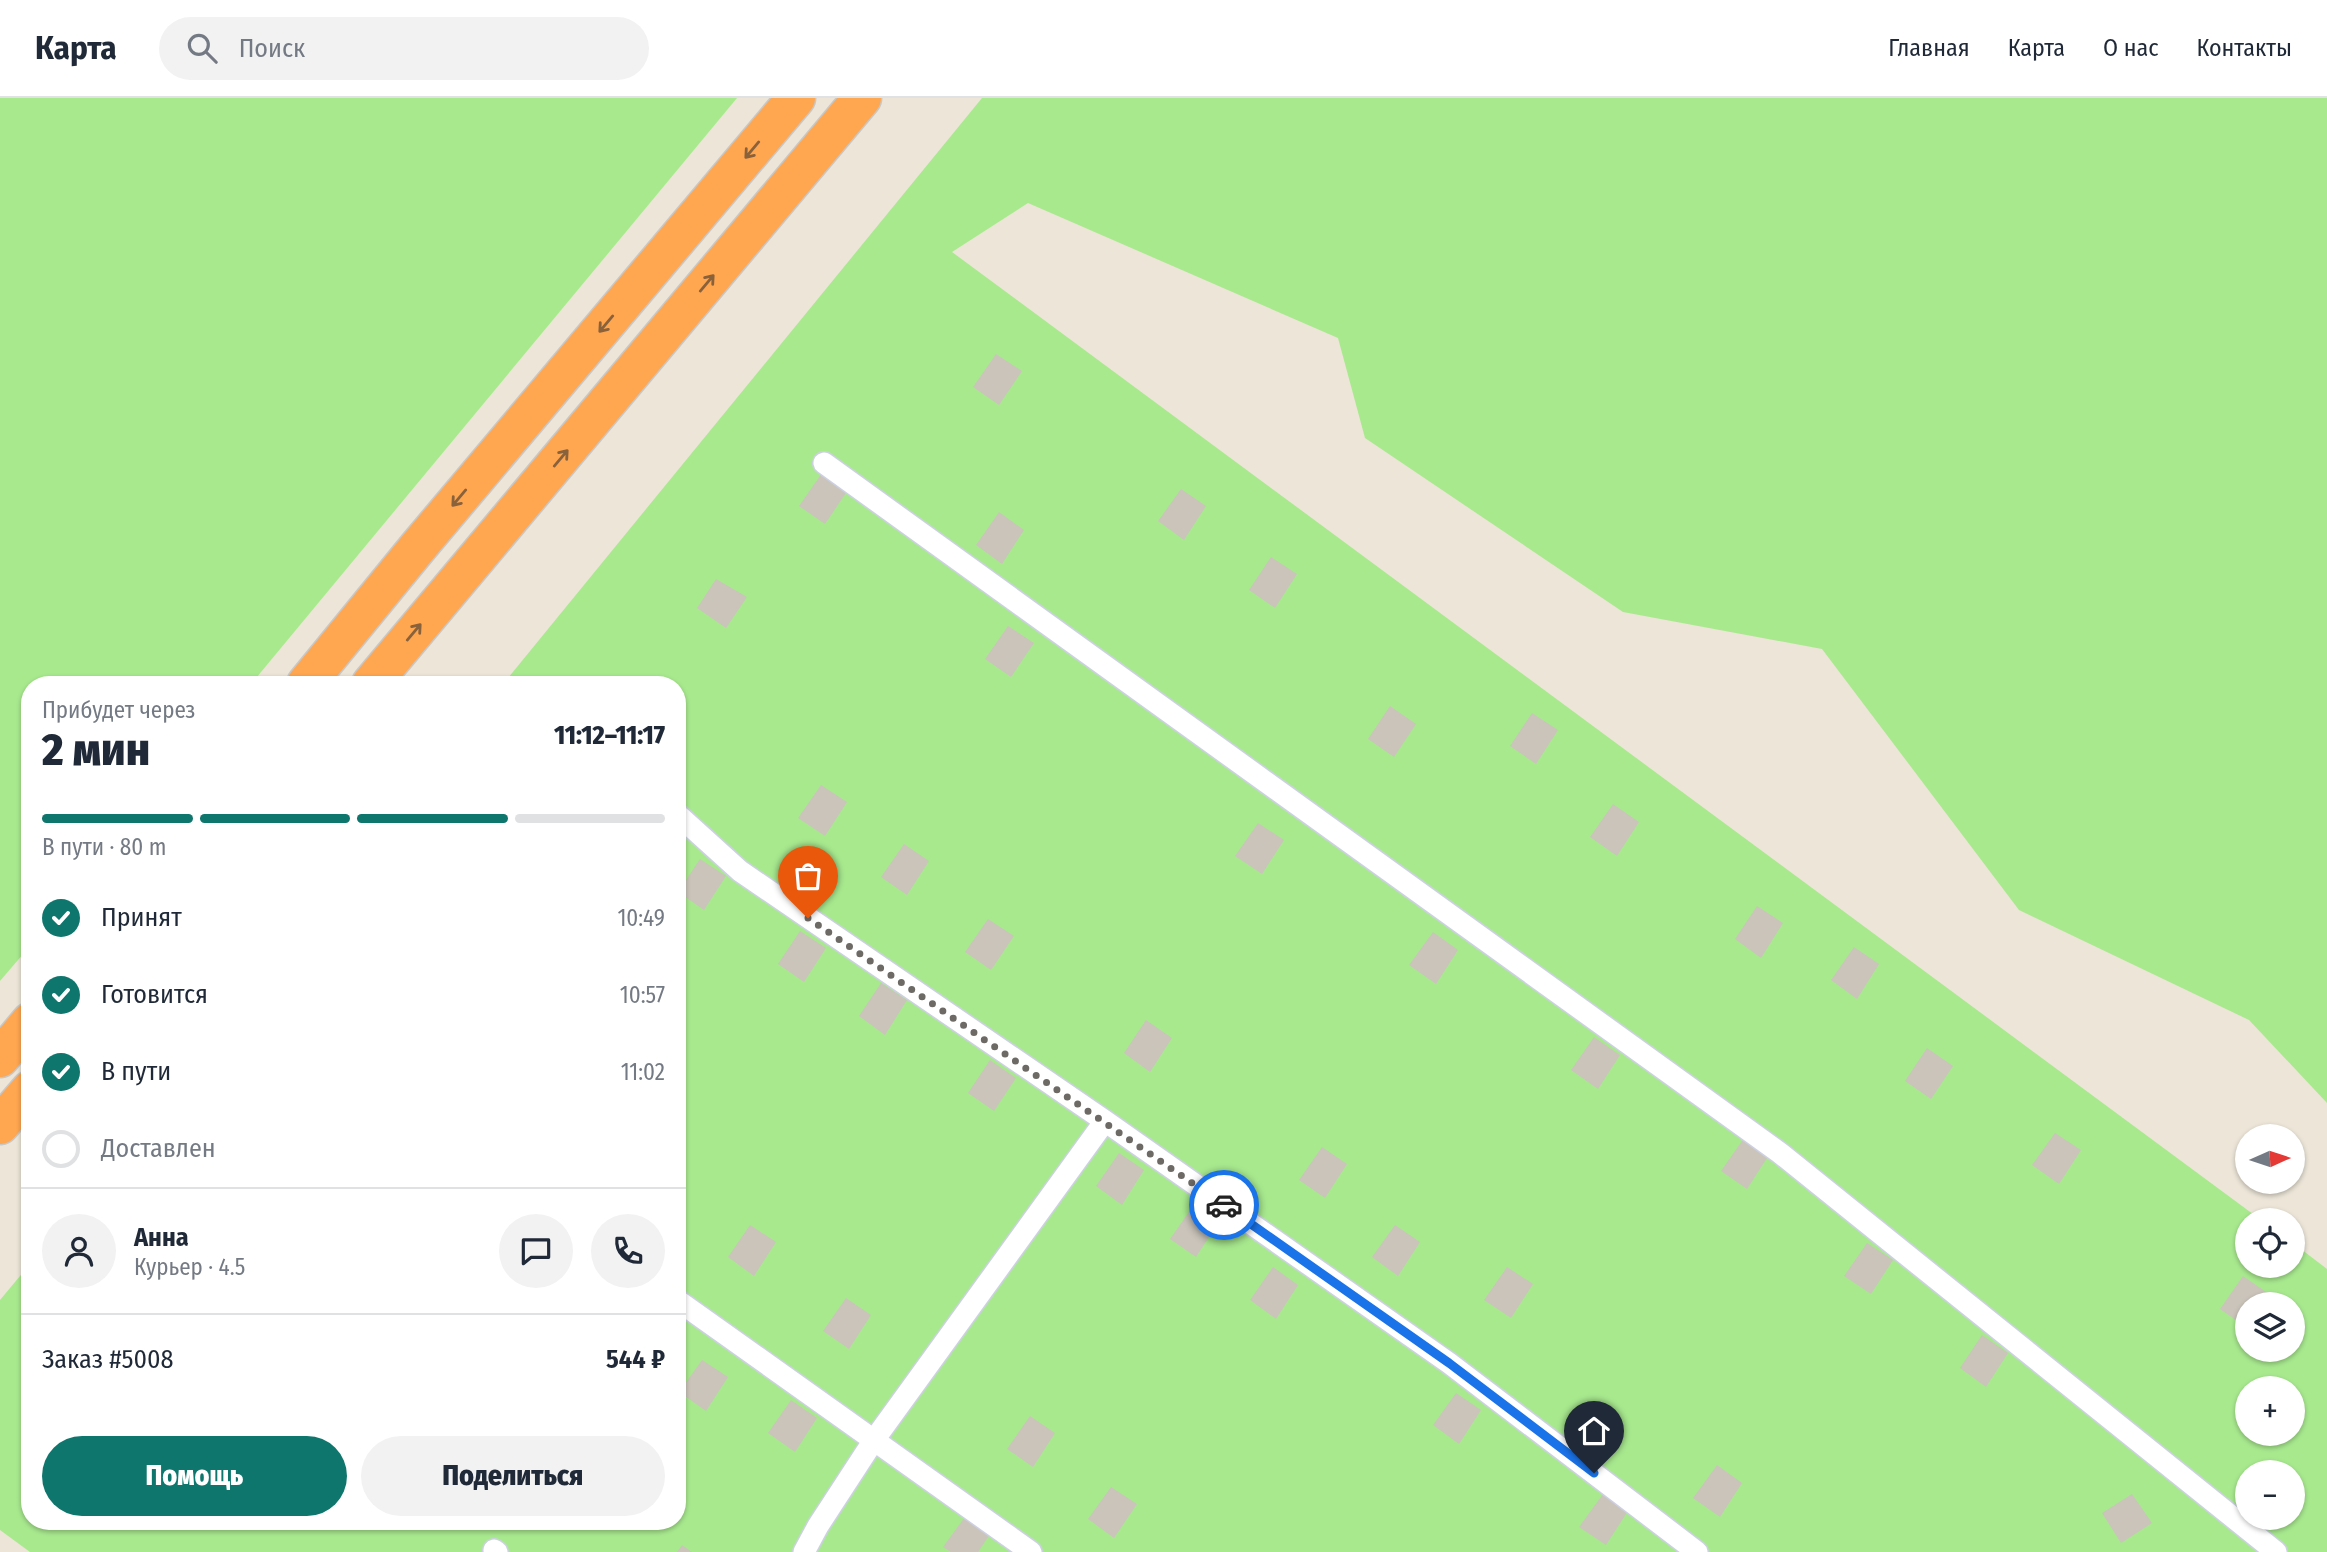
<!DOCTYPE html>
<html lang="ru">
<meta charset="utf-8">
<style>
body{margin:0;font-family:"Fira Sans Condensed",sans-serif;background:#f2f2f3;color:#1f2937;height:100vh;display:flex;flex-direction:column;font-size:26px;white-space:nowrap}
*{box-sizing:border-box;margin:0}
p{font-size:23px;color:#747a83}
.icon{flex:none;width:38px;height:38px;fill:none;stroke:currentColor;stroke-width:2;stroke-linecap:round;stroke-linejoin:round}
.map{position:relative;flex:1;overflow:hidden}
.details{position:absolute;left:21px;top:578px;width:665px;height:854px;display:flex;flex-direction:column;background:#fff;border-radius:28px;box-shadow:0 2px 5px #0004}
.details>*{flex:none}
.needle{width:46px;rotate:87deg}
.fabs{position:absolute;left:2235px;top:1026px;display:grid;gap:14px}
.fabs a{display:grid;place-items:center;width:70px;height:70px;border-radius:50%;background:#fff;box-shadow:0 2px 5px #0004;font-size:35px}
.pin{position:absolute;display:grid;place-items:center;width:60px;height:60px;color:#fff;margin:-72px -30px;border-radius:50% 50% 50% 0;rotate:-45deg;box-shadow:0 0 7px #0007}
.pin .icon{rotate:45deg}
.courier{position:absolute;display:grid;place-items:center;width:70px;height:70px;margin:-35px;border:5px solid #1a73e8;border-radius:50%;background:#fff;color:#222;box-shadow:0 2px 9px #0007}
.summary em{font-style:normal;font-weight:800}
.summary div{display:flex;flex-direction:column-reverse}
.summary{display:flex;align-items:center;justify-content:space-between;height:119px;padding:0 21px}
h1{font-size:46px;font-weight:800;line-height:52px}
.bar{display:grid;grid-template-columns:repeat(4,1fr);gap:10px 7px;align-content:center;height:84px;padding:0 21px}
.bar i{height:9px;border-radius:5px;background:#e0e1e3}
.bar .selected{background:#0f766e}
.bar p{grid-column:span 4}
.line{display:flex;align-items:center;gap:18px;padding:0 21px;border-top:2px solid #e0e1e3}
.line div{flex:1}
.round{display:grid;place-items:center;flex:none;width:74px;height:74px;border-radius:37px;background:#f2f2f3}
ol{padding:0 21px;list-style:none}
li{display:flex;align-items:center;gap:21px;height:77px}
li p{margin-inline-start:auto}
li .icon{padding:7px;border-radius:50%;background:#0f766e;color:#fff;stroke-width:4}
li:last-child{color:#747a83}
li i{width:38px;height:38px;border:4px solid #e0e1e3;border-radius:50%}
.action{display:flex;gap:14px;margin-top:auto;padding:14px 21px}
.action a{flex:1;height:80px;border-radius:42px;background:#0f766e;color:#fff;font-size:28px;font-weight:800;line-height:80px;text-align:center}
.action a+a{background:#f2f2f3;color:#1f2937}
header{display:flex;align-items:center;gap:42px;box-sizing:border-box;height:98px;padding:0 35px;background:#fff;border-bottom:2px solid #e0e1e3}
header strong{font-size:33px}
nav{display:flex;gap:38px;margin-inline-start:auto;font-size:24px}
.search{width:490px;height:63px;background:#f2f2f3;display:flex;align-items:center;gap:18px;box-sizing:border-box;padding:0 24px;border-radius:38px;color:#747a83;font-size:26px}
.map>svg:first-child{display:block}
</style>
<header>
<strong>Карта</strong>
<div class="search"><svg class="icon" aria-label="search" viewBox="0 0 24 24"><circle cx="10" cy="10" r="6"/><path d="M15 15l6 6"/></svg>Поиск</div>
<nav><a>Главная</a><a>Карта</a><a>О нас</a><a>Контакты</a></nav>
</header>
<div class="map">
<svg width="2327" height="1454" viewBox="0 0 2327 1454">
<rect width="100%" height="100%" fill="#ece5d8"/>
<path fill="#a8e98e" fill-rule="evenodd" d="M0,0H737L251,586H30V848L0,883Z
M982,0H2327V1005L2249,922L2019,812L1822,551L1623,514L1365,340L1338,240L1028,105L952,154L2261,1122H2247V1167H2292L2293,1145L2327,1171V1454H30L0,1432V1202L30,1166V1423H677V586H503ZM2247,1206H2292V1251H2247ZM2247,1290H2292V1335H2247ZM2247,1374H2292V1419H2247Z"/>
<path fill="#cac4bb" d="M996,256L1022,273L999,307L973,289Z
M822,375L848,392L825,426L799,408Z
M1181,391L1206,408L1184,442L1158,423Z
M999,414L1024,432L1002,466L976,447Z
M1271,459L1297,476L1275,510L1249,492Z
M716,481L747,499L726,530L697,510Z
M1008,528L1034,545L1011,579L985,561Z
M1390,608L1416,626L1394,659L1368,641Z
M1532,615L1558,632L1536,666L1510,648Z
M821,687L847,704L825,738L798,720Z
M1613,706L1639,724L1617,758L1590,739Z
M1258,725L1284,742L1262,776L1235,758Z
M904,746L929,763L907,797L881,779Z
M700,761L726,778L704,812L678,794Z
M1757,808L1783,825L1761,860L1735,841Z
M988,821L1014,838L991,872L965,854Z
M800,833L826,850L804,884L778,866Z
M1433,834L1458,852L1436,886L1409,867Z
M1854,849L1879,866L1857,901L1831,882Z
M881,885L907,902L885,937L859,918Z
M1146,922L1172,940L1150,974L1124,955Z
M1594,939L1620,957L1598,991L1571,972Z
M1927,950L1953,968L1931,1001L1905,983Z
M990,962L1016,980L994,1013L968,995Z
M2055,1035L2081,1052L2059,1086L2032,1067Z
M1744,1040L1769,1057L1747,1091L1721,1073Z
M1322,1049L1347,1066L1325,1100L1299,1082Z
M1119,1055L1144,1072L1122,1107L1096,1088Z
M677,1078L684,1083L677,1094Z
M1193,1108L1218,1125L1196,1159L1170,1141Z
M750,1127L776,1144L754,1178L728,1159Z
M1395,1127L1420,1144L1398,1178L1372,1159Z
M1867,1145L1893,1162L1871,1196L1844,1178Z
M1273,1169L1298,1187L1276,1221L1250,1202Z
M1507,1169L1533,1186L1511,1220L1484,1202Z
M2243,1178L2269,1196L2262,1206H2247V1230L2220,1211Z
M846,1200L871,1217L849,1251L823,1233Z
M1982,1237L2008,1255L1986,1289L1960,1270Z
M702,1262L728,1279L706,1313L679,1294Z
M1456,1295L1481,1312L1459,1346L1433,1327Z
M791,1302L817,1320L795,1354L768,1335Z
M1030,1318L1055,1335L1033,1369L1007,1351Z
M1717,1367L1742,1385L1720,1419L1693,1400Z
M1111,1389L1137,1406L1114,1440L1088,1421Z
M1603,1396L1628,1413L1606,1447L1579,1429Z
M2132,1396L2152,1425L2121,1445L2102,1415Z
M967,1416L992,1433L978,1454H951L943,1449Z
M682,1447L692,1454H677Z"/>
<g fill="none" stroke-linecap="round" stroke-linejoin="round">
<defs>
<path id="lane" d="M824,365L1780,1055L2276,1454
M677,716L740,773L1105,1023L1449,1265L1697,1454
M677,1202L1031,1454
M494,1452L497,1454
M804,1454L818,1428L874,1342L1105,1023"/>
<path id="highway" d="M306,586L418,449L796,0
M371,586L862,0
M0,960L30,924
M0,1027L30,992"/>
</defs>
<use href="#lane" stroke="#cdd0e3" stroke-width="24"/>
<use href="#highway" stroke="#c7c7c7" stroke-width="41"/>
<use href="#lane" stroke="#fff" stroke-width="21"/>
<use href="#highway" stroke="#ffa650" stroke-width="38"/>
</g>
<defs><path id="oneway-shaft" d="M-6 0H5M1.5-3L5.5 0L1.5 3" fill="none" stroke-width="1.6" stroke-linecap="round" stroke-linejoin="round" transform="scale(1.75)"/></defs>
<g stroke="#89613a">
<use href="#oneway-shaft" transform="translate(752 52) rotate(130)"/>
<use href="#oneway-shaft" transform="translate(707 185) rotate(-50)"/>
<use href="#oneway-shaft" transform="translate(606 226) rotate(130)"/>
<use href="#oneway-shaft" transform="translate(561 360) rotate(-50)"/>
<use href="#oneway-shaft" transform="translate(459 400) rotate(130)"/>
<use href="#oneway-shaft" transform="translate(414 534) rotate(-50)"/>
</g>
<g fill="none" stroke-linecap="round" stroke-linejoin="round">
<path stroke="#6d6a66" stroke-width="7" stroke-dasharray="0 12.6" d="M808,820L1224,1107"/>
<path stroke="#1a73e8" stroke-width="9" d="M1224,1107L1449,1265L1594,1375"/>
</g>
</svg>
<div class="fabs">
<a><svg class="needle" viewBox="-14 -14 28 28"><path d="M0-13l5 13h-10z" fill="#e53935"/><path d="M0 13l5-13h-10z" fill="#747a83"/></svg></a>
<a><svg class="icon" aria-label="locate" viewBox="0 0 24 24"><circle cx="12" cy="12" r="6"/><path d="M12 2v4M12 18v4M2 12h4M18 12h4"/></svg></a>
<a><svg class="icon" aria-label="layers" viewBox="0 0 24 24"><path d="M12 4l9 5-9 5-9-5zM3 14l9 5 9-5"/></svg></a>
<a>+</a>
<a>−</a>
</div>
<div class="pin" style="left:808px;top:820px;background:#ea580c"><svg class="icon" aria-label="bag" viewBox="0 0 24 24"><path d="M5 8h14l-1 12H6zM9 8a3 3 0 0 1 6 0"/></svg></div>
<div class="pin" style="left:1594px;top:1375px;background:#1f2937"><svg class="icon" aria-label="home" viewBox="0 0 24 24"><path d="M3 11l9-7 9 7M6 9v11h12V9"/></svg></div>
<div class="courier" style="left:1224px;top:1107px"><svg class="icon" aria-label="car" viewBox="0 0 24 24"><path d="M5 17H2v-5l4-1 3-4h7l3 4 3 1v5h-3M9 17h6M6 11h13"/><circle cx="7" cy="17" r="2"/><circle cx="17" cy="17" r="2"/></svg></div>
<section class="details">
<div class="summary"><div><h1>2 мин</h1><p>Прибудет через</p></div><em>11:12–11:17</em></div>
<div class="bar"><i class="selected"></i><i class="selected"></i><i class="selected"></i><i></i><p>В пути · 80 m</p></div>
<ol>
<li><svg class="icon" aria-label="check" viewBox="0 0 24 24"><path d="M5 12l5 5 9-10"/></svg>Принят<p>10:49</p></li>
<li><svg class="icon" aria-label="check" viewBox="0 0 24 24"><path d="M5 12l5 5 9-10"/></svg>Готовится<p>10:57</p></li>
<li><svg class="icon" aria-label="check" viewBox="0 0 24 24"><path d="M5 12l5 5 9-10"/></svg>В пути<p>11:02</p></li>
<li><i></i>Доставлен</li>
</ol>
<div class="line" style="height:126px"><a class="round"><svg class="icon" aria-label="person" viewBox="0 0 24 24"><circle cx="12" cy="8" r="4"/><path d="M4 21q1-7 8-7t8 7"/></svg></a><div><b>Анна</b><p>Курьер · 4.5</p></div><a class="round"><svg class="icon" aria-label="chat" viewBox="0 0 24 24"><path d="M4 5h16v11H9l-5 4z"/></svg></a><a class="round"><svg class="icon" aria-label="phone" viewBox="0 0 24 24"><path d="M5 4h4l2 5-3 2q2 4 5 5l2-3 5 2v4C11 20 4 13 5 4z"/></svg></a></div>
<div class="line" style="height:91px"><div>Заказ #5008</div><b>544 ₽</b></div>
<div class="action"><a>Помощь</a><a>Поделиться</a></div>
</section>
</div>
